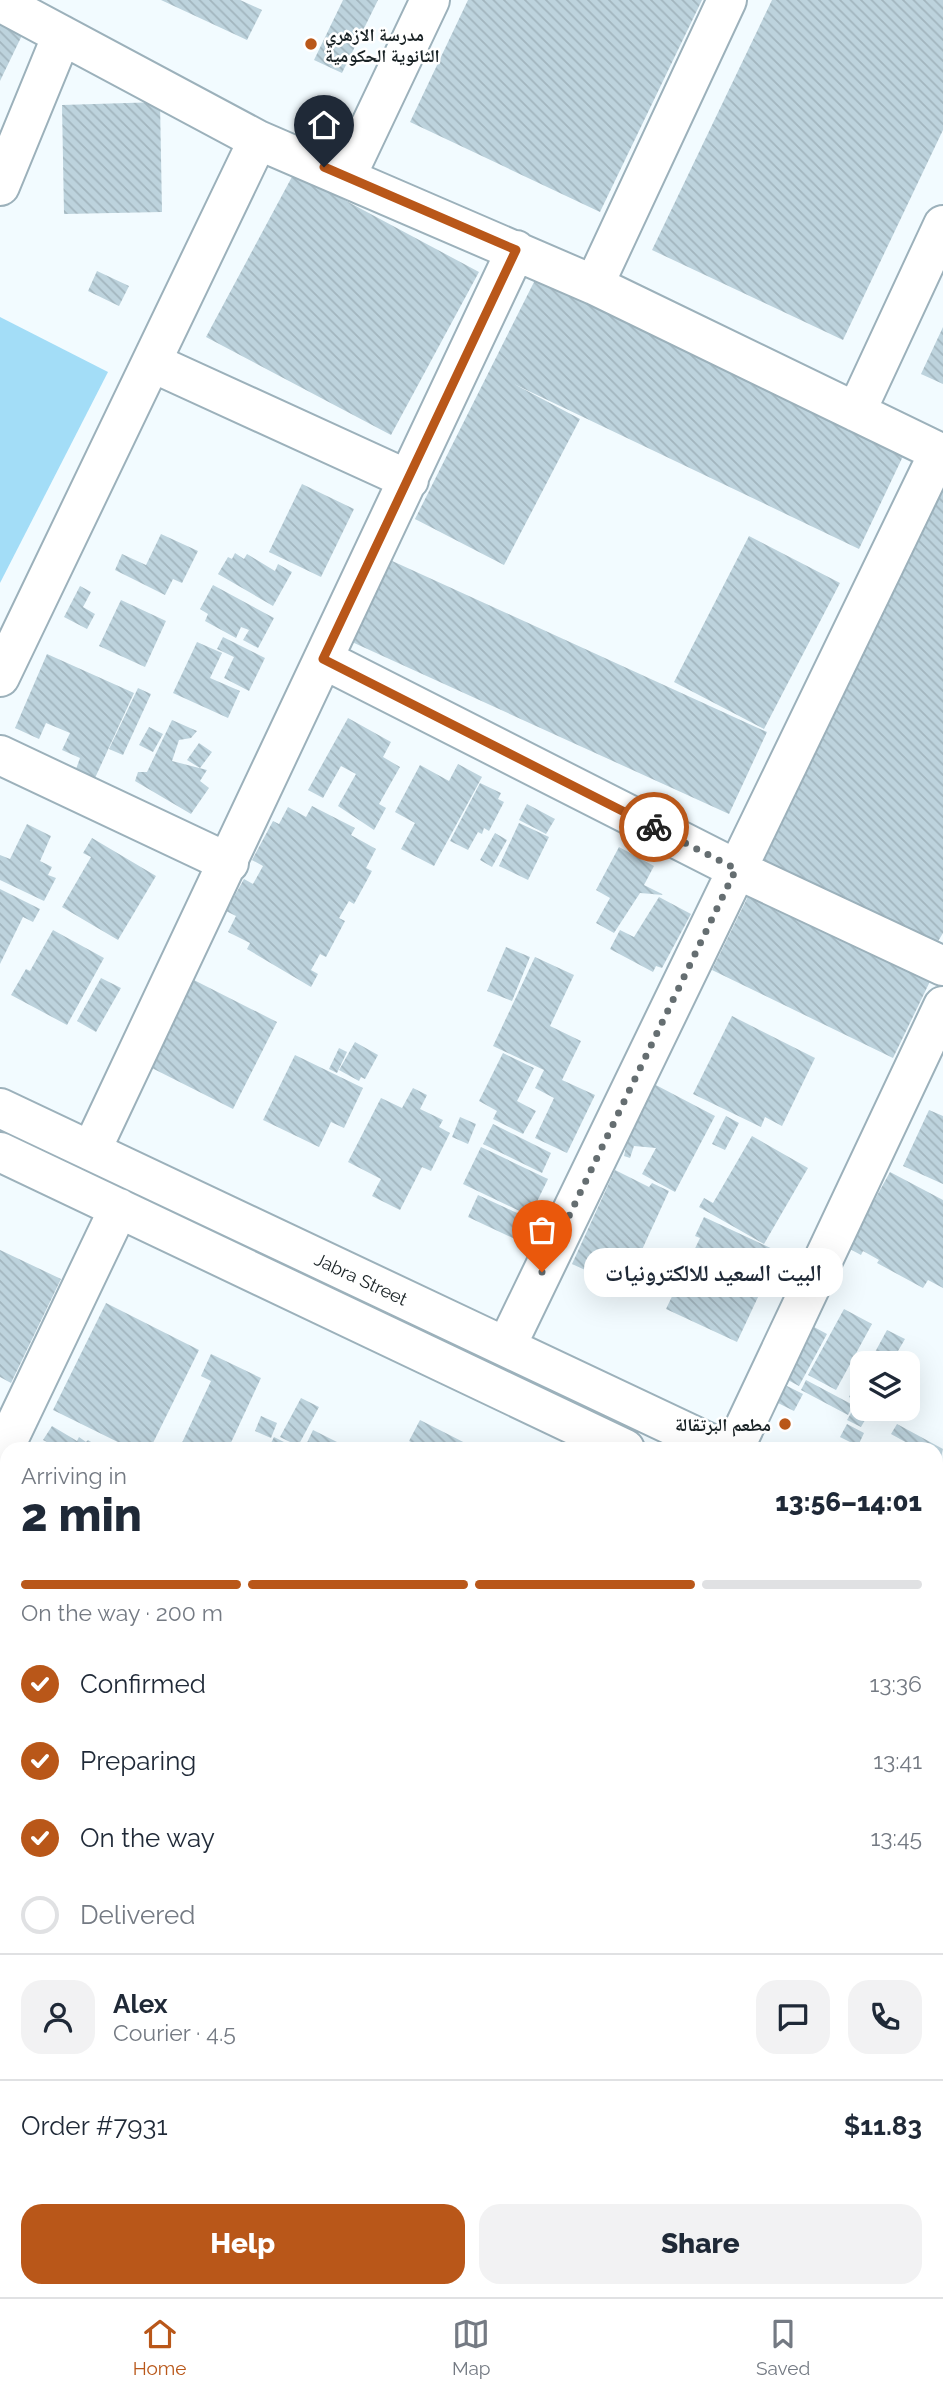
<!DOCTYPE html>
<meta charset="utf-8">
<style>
body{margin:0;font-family:Raleway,"Noto Naskh Arabic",sans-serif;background:#f2f2f3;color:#1f2937;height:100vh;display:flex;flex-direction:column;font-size:26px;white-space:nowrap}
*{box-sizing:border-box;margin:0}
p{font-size:23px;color:#747a83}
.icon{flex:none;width:38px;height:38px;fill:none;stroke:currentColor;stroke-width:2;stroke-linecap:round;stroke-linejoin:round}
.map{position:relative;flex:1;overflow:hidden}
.side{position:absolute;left:0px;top:1442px;width:943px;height:856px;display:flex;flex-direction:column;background:#fff;border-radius:21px 21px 0 0;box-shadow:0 7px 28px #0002}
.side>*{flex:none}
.buttons{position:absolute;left:850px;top:1351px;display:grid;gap:14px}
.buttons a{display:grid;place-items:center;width:70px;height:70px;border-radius:14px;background:#fff;box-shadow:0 7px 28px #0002;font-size:35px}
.pin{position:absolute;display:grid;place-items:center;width:60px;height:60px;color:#fff;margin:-72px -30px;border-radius:50% 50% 50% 0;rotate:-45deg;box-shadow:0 0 7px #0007}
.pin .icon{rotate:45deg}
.courier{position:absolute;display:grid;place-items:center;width:70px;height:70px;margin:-35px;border:5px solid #b95719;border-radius:50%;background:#fff;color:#222;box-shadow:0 2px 9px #0007}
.bubble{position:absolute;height:49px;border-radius:21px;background:#fff;box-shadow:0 7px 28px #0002;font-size:23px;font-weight:800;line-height:49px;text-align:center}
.summary em{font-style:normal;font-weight:800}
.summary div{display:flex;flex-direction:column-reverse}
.summary{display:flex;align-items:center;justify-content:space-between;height:119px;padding:0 21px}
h1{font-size:46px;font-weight:800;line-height:52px}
.bar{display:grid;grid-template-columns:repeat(4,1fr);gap:10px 7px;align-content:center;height:84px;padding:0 21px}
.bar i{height:9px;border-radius:5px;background:#e0e1e3}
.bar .current{background:#b95719}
.bar p{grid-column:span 4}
.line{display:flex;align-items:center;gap:18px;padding:0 21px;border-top:2px solid #e0e1e3}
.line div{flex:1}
.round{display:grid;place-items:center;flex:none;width:74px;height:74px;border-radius:21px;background:#f2f2f3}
ol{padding:0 21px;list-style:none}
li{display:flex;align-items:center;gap:21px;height:77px}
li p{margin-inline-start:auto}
li .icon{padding:7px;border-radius:50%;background:#b95719;color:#fff;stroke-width:4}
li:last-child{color:#747a83}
li i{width:38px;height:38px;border:4px solid #e0e1e3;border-radius:50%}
.primary-button{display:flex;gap:14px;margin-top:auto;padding:14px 21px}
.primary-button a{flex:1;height:80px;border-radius:21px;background:#b95719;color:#fff;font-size:28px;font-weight:800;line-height:80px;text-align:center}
.primary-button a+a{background:#f2f2f3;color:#1f2937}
.tab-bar{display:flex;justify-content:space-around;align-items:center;height:98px;border-top:2px solid #e0e1e3;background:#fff;font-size:19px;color:#747a83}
.tab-bar a{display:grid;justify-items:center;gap:4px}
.tab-bar .current{color:#b95719}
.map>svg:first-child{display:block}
</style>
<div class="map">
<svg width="943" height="2297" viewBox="0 0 943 2297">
<defs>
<pattern id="building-back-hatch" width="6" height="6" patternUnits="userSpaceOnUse" patternTransform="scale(1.75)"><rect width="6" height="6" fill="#bdd3dd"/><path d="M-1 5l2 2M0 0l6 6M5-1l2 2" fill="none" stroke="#a2b5be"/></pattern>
</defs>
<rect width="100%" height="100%" fill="#f2fbff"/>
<path fill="#a3ddf7" d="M0,317L108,372L0,583Z"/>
<path fill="url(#building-back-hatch)" d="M161,0H240L262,10L247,40Z
M343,0H378L342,73L314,60Z
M468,0H702L600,212L410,122Z
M772,0H943V130L843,340L652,250Z
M0,12L27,25L0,81Z
M160,102L162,212L64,214L62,105Z
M294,173L479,272L391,435L206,337Z
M97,271L129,286L119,306L88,291Z
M537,276L905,452L859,549L514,384L580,419L504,565L415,519Z
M943,327V384L921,374Z
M943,481V933L933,950L763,863Z
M302,484L354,509L321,577L269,552Z
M161,534L198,551L182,583L173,579L165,595L115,570L122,554L146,565Z
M749,536L840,583L764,729L674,682Z
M235,553L244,559L247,554L275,571L278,564L292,572L273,606L218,574L228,557L232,559Z
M390,560L767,732L729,814L352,642Z
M213,585L274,618L258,648L243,640L249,630L241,627L236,638L205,621L208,614L200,609Z
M80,586L91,592L83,607L95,614L87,629L64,617Z
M121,600L166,621L145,667L99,646Z
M223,637L265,658L249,691L224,678L234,657L217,649Z
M197,642L222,653L210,678L240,691L228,718L173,693Z
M47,654L134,693L95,778L76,769L80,758L62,750L70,733L46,723L39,739L15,728Z
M138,688L151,694L123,755L109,749Z
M348,718L391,742L383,757L400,767L379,804L386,808L374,830L338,806L356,774L341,766L323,798L308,790Z
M172,720L197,731L191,738L179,740L172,761L207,770L200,781L209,788L191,814L135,781L138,772H147Z
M149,727L163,734L153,752L139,745Z
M199,743L212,752L200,768L187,760Z
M458,764L482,777L434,866L401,849L415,823L395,812L420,765L449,781Z
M480,783L501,793L498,799L504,802L489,831L484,828L482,834L478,832L468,850L450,841Z
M527,804L555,819L546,834L519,820Z
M312,806L355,828L351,835L376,849L366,868L372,871L354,904L349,901L339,918L345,921L326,957L320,954L311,970L318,974L311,987L247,949L250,943L228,932L236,916L226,911L244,879L253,884L263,866L252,860L273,821L279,824L288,807L306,817Z
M519,823L549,837L528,880L499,866Z
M27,824L51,836L40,861L52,867L48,875L56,878L44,901L0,880V855L10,859Z
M495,833L507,840L492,867L480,860Z
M92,838L156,876L118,940L62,907L91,857L83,853Z
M619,847L654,866L644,885L664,895L640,893L614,933L596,923L610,898L596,890Z
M756,880L937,967L893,1058L712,970Z
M0,889L40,909L33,922L23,917L0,964Z
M659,897L691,914L662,968L656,966L653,972L610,949L620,930L634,937Z
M53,930L104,958L67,1025L11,995L26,969L30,971Z
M506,947L530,957L512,1001L487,991Z
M535,957L574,975L550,1026L581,1041L562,1080L595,1095L567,1153L535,1138L554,1098L535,1088L544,1070L493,1046Z
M186,976L277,1022L233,1109L142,1063Z
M101,978L121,988L96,1032L77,1021Z
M732,1016L815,1058L782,1126L765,1117L761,1127L693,1094Z
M355,1042L378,1055L365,1079L361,1077L359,1081L339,1070Z
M339,1048L347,1052L337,1073L329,1069Z
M503,1053L534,1068L517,1101L536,1111L523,1134L493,1119L497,1111L479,1101Z
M295,1055L363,1088L344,1128L331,1122L319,1147L263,1120Z
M652,1083L715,1116L675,1192L642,1174L656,1148L634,1146L630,1158L624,1156L630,1128Z
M413,1088L427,1095L420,1109L443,1120L439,1127L450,1133L431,1171L422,1167L400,1210L372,1196L381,1179L348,1162L381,1098L402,1108Z
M929,1110L943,1116V1184L903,1166Z
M726,1116L739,1123L725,1150L712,1144Z
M460,1117L476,1124L468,1144L452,1137Z
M493,1124L551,1153L542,1173L483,1144Z
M752,1136L808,1168L764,1244L699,1207L704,1198L713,1203Z
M481,1147L548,1179L530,1216L463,1184Z
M615,1170L649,1187L652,1183L669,1191L640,1254L654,1260L638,1294L572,1264Z
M890,1172L943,1200V1288L928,1280L923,1288L877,1263L879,1260L863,1251L861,1255L848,1248Z
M478,1195L530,1219L519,1241L468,1217Z
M704,1217L779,1252L737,1342L666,1309L700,1238L695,1236Z
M0,1250L61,1279L11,1383L0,1377Z
M106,1303L199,1350L150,1449H132L53,1410Z
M844,1309L872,1324L836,1390L808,1375Z
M814,1327L827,1334L799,1386L786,1379Z
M887,1330L905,1339L891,1363L874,1354Z
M211,1354L261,1378L228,1449H179L211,1381L201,1376Z
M863,1371V1405L849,1397Z
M806,1380L853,1405L848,1415L801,1390Z
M785,1385L803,1394L794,1411L776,1402Z
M301,1398L319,1407L298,1446L280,1437Z
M855,1406L869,1413L861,1427L847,1420Z
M261,1416L277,1423L271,1438L255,1431Z
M420,1420L477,1449H424L409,1441Z
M847,1424L864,1433L858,1446L840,1437Z
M897,1424L943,1449L940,1461L936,1459V1449H918L891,1434Z
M52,1426L77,1441L79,1437L86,1442L88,1440L102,1449H43L47,1442L43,1440Z
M313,1430L351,1449H304Z
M274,1437L298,1449H268Z
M936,1704L943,1707V1736L936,1732Z
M939,1750L943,1753L939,1771L936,1770Z
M936,1772L943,1775L939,1793L943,1795V1800L936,1813Z
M936,1825L943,1829V1841L936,1854Z
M0,1964L7,1967V2003L0,1999Z
M0,2001L7,2004V2137L0,2133Z
M943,2142V2169L936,2166V2155Z
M936,2195L943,2199V2296L900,2297L889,2291H936Z
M7,2252V2291H59L55,2297H18L0,2288V2266Z
M126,2291H220L217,2297H123Z
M450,2291H543L540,2297H447Z"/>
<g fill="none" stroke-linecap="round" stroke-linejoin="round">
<defs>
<path id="minor" d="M0,2L258,140L594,285L943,454
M346,177L430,0
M0,186L62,35
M594,285L727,0
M153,363L409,480
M856,412L943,225
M323,659L736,869L943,966
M0,677L258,140
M0,755L229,863
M0,1108L722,1449
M91,1151L516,250
M0,1152L625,1449
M506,1347L939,452
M734,1449L943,1006
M0,1457L119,1208
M936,1551L943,1555
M936,1601L943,1604
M0,1613L7,1616
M0,1932L7,1935
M936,2083L943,2069
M0,2190L7,2176
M687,2291L700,2297
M252,2297L256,2291
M838,2297L841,2291"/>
</defs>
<use href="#minor" stroke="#9cb1bb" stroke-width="42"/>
<use href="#minor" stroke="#fff" stroke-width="38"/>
</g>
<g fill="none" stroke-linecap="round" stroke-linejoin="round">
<path stroke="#656e71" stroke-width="7" stroke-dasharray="0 12.6" d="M542,1272L736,869L654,827"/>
<path stroke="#b95719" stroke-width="9" d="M324,167L516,250L323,659L654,827"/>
</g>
<g fill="#b95719" stroke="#fff" stroke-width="2.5">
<circle cx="311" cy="44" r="7"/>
<circle cx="785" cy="1424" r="7"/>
</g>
<g text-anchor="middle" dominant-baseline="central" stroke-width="5" stroke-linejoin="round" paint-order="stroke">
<g font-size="18" font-weight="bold" fill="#192225" stroke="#fff" text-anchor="start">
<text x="325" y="34">مدرسة الازهري<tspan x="325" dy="21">الثانوية الحكومية</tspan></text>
<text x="771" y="1424" text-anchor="end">مطعم البرتقالة</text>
</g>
<g font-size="18" fill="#192225" stroke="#fff">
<text transform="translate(361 1279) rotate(25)">Jabra Street</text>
</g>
</g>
</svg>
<div class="buttons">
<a><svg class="icon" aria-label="layers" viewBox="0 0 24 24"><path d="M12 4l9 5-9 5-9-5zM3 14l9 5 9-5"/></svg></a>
</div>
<div class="pin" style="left:542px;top:1272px;background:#ea580c"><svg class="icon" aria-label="bag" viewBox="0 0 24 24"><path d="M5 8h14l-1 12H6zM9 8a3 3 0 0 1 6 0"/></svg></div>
<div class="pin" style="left:324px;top:167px;background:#1f2937"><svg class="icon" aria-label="home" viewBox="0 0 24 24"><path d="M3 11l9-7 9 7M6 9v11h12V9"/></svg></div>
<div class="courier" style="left:654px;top:827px"><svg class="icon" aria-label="bike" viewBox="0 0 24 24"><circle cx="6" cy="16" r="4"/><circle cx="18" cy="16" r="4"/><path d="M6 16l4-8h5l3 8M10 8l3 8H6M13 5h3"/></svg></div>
<div class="bubble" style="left:584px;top:1248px;width:259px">البيت السعيد للالكترونيات</div>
<section class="side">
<div class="summary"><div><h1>2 min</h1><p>Arriving in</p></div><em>13:56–14:01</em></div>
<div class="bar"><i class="current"></i><i class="current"></i><i class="current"></i><i></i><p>On the way · 200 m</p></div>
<ol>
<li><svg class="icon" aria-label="check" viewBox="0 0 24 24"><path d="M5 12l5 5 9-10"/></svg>Confirmed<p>13:36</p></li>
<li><svg class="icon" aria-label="check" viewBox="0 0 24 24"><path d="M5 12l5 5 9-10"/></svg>Preparing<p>13:41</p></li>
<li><svg class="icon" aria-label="check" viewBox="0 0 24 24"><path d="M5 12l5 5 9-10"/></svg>On the way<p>13:45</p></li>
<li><i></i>Delivered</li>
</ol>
<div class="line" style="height:126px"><a class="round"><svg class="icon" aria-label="person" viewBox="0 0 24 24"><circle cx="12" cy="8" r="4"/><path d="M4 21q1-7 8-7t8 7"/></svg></a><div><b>Alex</b><p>Courier · 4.5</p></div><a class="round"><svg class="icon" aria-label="chat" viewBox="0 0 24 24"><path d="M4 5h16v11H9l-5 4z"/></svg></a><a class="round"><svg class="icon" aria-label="phone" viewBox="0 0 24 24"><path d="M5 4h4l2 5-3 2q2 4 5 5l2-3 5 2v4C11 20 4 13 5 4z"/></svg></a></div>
<div class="line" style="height:91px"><div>Order #7931</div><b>$11.83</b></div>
<div class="primary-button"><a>Help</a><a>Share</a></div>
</section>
</div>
<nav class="tab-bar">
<a class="current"><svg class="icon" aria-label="home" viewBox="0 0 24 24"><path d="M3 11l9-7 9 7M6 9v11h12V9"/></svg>Home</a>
<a><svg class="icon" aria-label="map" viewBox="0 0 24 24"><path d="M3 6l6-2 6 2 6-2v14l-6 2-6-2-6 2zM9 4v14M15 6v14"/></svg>Map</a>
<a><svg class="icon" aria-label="saved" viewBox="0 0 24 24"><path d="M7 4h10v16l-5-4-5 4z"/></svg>Saved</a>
</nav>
